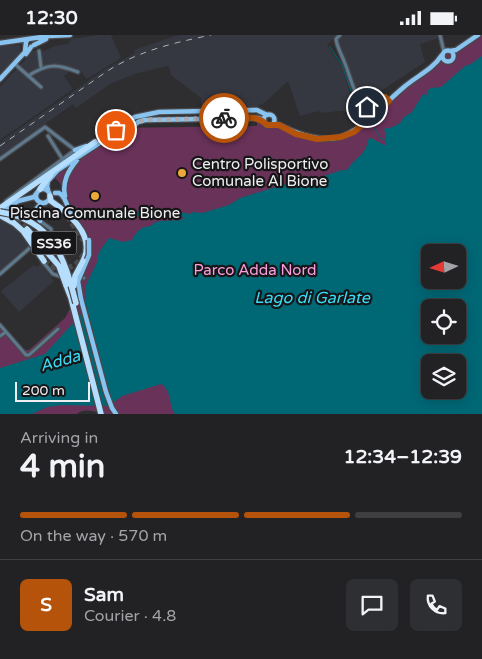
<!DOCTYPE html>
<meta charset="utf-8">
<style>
body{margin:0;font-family:"Varela Round",sans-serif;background:#2e2f32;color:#f1f3f6;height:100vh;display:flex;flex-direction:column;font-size:19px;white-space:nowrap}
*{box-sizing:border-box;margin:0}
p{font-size:16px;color:#a2a4a7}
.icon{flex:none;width:28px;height:28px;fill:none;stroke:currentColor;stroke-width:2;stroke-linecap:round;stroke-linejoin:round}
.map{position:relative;height:379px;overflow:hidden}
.drawer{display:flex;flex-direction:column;background:#222225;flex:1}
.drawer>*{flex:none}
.needle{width:32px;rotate:266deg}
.buttons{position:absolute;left:421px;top:209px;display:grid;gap:10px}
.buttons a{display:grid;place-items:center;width:45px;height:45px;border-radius:8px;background:#222225;box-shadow:0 2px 12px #0003,0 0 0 1px #3f3f42;font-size:25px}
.scale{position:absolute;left:15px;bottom:12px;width:75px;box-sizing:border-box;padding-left:5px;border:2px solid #efeff1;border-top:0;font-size:14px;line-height:18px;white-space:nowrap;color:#efeff1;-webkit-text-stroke:4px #161618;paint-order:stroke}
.pin{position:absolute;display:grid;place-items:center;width:42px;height:42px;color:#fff;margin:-21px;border:2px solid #fff;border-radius:50%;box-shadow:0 1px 5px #0007}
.courier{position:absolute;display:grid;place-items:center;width:50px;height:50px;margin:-25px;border:4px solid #b45309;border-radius:50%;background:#fff;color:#222;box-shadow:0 1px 6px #0007}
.overview em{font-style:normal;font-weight:700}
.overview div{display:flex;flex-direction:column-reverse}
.overview{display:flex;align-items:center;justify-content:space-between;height:85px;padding:0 20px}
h1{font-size:32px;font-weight:700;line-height:38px}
.bar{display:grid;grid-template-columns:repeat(4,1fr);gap:8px 5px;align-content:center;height:60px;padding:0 20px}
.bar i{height:6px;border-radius:4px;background:#3f3f42}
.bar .current{background:#b45309}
.bar p{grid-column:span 4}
.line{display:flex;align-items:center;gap:12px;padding:0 20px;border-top:1px solid #3f3f42}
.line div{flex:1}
.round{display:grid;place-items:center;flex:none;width:52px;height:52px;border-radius:8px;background:#2e2f32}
.status{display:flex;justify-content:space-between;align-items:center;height:35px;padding:0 25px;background:#222225;direction:ltr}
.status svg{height:14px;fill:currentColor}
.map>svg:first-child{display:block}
</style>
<div class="status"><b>12:30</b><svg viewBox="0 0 49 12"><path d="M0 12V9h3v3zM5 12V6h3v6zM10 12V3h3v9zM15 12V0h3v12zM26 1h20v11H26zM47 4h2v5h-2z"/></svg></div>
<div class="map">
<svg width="482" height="379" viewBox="0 0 482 379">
<rect width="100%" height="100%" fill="#2e2e31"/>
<path fill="#363841" d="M99,0H111L121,23L87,44L81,36L74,33L64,41L73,54L0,105V52L33,16H44L55,11L68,9L71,4Z
M179,0H337L327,10L342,32L351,62H354L360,72L352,76H338L322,78L318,76L300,81L288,46L264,68L253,73L202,74L201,63L171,40L169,31L158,33L135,39L110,49L76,73L73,69L0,121V107L104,35L135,18L134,15Z
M343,0H437L438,2L436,4L420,9L425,27L376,59L371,69L367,71L364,68L352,45L338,5Z
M20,10V18L0,40V11Z
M0,184L15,191L30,210L0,237Z
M41,229L54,246L19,277L1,256L34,230L36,232Z"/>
<path fill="#693259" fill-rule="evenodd" d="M474,0H482V379H102C94,376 84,373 77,379H0V290L22,315H29L65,283L72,270V260L86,218V207L61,157C62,150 60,145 52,142L115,93L257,91V84L262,87L263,91C284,79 296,99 315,102C326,104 339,101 350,98L439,25L441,18L453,14ZM430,218H458V245H430ZM430,272H458V300H430ZM430,328H458V355H430Z"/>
<path fill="#006775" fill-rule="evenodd" d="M482,21V379H175C168,369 172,355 161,349L122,361L109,371L62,370L47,372L32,379H0V333L45,319L84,276L86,250L97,227L99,217L109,203L123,207L132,205C137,196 140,192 151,191L154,188L160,186L181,185L193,177L202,178L229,170L240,163L282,150L312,145L342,135H347C355,122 366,121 368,105L371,103L386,111V100L384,94L393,92L400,88L404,82L412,77L423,59L427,60L428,55L431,53L441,52L465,31L471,29ZM430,218H458V245H430ZM430,272H458V300H430ZM430,328H458V355H430Z"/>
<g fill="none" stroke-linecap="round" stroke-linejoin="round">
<path stroke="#006775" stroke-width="1" d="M330,12L342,30L351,56
M354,61L366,81
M372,90L381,104L386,105"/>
<path stroke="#006775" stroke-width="4.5" d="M77,178L178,179L188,181"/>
<path stroke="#4b4b4e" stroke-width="5.5" stroke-dasharray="5.5 3" stroke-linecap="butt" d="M67,181L84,206
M17,183L27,194
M44,226C57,239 77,235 84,218"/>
<defs>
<path id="minor" d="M340,0L336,4C337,12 341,18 344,26C351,42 353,61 367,72L372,71L385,62L389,66
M440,0L444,17
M39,16L41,32
M16,30L41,52
M28,41C48,28 57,29 78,37
M48,101L63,125
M0,124L45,92L75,115L6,166
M40,186L51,194V202
M42,226L53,239L62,242
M0,239L32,211
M72,242L84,243
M0,290L26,320H29L58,294
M0,301L6,297"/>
<path id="major" d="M0,8L28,4
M34,10L46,4
M442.5 21a5.5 5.5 0 1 1 11 0a5.5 5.5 0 1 1-11 0Z
M450,16L456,15L478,0
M26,19L31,12
M0,44L25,17L26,7L28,4L49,1L70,0
M263.5 85a5.5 5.5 0 1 1 11 0a5.5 5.5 0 1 1-11 0Z
M121,90L135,82L159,77L257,75L267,80
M279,90C346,123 357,92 404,52C417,41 433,34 442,20
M116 96a6 6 0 1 1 12 0a6 6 0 1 1-12 0Z
M128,96L138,87L145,85L257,83L264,85
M106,101L116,95
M75,115L86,111
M36 161a7 7 0 1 1 14 0a7 7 0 1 1-14 0Z
M48,155L47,151L48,146L58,135L104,105L118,101
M55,158H59C67,162 66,173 73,181
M65,161C62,147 68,136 77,125
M2,176L18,166L34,162L36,159
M40,186L37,173L42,168
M81,264L106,357L112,373L116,379"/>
<path id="highway" d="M40,154L51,139
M50,161L51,166C70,179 96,201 83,226
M0,173L95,107
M1,181L14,188L23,196
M66,250L71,263L101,379"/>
</defs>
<use href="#minor" stroke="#49494c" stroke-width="5.5"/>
<use href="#major" stroke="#49494c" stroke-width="7"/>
<use href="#highway" stroke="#49494c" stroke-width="8"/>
<use href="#minor" stroke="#5d798e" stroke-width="3"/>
<use href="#major" stroke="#89c3ef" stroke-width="4.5"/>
<use href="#highway" stroke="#b5ddfd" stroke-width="5.5"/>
<path stroke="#b1b1b3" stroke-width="1" stroke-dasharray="6 6" stroke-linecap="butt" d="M0,111L106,37C138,16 173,8 211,0"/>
<defs>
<path id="major-bridge" d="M81,264L78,246L89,220V205"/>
<path id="highway-bridge" d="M0,177C53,185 64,222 76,268
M27,194L59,231L66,250
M23,196L44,226
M74,251L75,241L83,226"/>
</defs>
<use href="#major-bridge" stroke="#49494c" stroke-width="7" stroke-linecap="butt"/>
<use href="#highway-bridge" stroke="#49494c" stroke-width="8" stroke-linecap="butt"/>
<use href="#major-bridge" stroke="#89c3ef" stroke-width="4.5"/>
<use href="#highway-bridge" stroke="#b5ddfd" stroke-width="5.5"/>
</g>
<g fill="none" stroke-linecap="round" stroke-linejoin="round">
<path stroke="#ababae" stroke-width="5" stroke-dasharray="0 9" d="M116,95L118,101H124C132,92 132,88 145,85L224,83"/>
<path stroke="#b45309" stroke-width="6" d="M224,83C239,83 257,79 267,90H279L296,99L317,104L341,102L354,97L389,66L385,62L372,71L367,72"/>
</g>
<g fill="#eca93a" stroke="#161618" stroke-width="2">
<circle cx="182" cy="138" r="5"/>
<circle cx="95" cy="161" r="5"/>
</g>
<g text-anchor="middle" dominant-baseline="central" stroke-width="4.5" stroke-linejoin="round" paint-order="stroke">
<rect fill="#161618" stroke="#aeaeb0" stroke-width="1" x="31.5" y="196.5" width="45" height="23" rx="4"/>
<g font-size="14" font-weight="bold" fill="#efeff1">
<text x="54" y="208">SS36</text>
</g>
<g font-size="15" fill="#efeff1" stroke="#161618" text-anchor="start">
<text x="192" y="129">Centro Polisportivo<tspan x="192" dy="17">Comunale Al Bione</tspan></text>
<text x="95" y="178" text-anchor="middle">Piscina Comunale Bione</text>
</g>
<g font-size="15" fill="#f99fde" stroke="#161618">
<text x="255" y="235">Parco Adda Nord</text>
</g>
<g font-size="16" font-style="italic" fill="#38def7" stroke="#161618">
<text x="312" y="263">Lago di Garlate</text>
<text transform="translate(60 326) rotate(-16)">Adda</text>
</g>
</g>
</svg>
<div class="buttons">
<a><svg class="needle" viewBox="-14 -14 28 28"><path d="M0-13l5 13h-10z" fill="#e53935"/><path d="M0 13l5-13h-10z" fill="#a2a4a7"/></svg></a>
<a><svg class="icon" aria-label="locate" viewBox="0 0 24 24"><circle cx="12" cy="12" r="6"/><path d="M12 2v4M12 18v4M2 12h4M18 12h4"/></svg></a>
<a><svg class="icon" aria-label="layers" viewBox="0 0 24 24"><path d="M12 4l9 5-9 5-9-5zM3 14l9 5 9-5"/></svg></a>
</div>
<div class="scale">200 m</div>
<div class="pin" style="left:116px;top:95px;background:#ea580c"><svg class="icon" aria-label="bag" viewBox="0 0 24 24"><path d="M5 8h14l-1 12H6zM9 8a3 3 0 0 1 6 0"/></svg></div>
<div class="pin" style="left:367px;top:72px;background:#1f2937"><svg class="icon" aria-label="home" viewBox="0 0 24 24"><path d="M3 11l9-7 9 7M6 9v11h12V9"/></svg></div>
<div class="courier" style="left:224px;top:83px"><svg class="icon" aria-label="bike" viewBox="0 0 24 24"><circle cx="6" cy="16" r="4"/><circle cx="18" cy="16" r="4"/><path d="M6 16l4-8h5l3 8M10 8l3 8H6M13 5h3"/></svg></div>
</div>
<section class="drawer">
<div class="overview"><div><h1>4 min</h1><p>Arriving in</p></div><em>12:34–12:39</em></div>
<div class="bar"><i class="current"></i><i class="current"></i><i class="current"></i><i></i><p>On the way · 570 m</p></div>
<div class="line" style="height:90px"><b class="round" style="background:#b45309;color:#fff">S</b><div><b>Sam</b><p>Courier · 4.8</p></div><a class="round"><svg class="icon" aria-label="chat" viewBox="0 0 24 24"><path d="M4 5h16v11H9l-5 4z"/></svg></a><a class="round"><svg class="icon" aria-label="phone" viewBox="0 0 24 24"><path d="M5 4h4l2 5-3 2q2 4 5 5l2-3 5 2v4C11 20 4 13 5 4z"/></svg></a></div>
</section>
